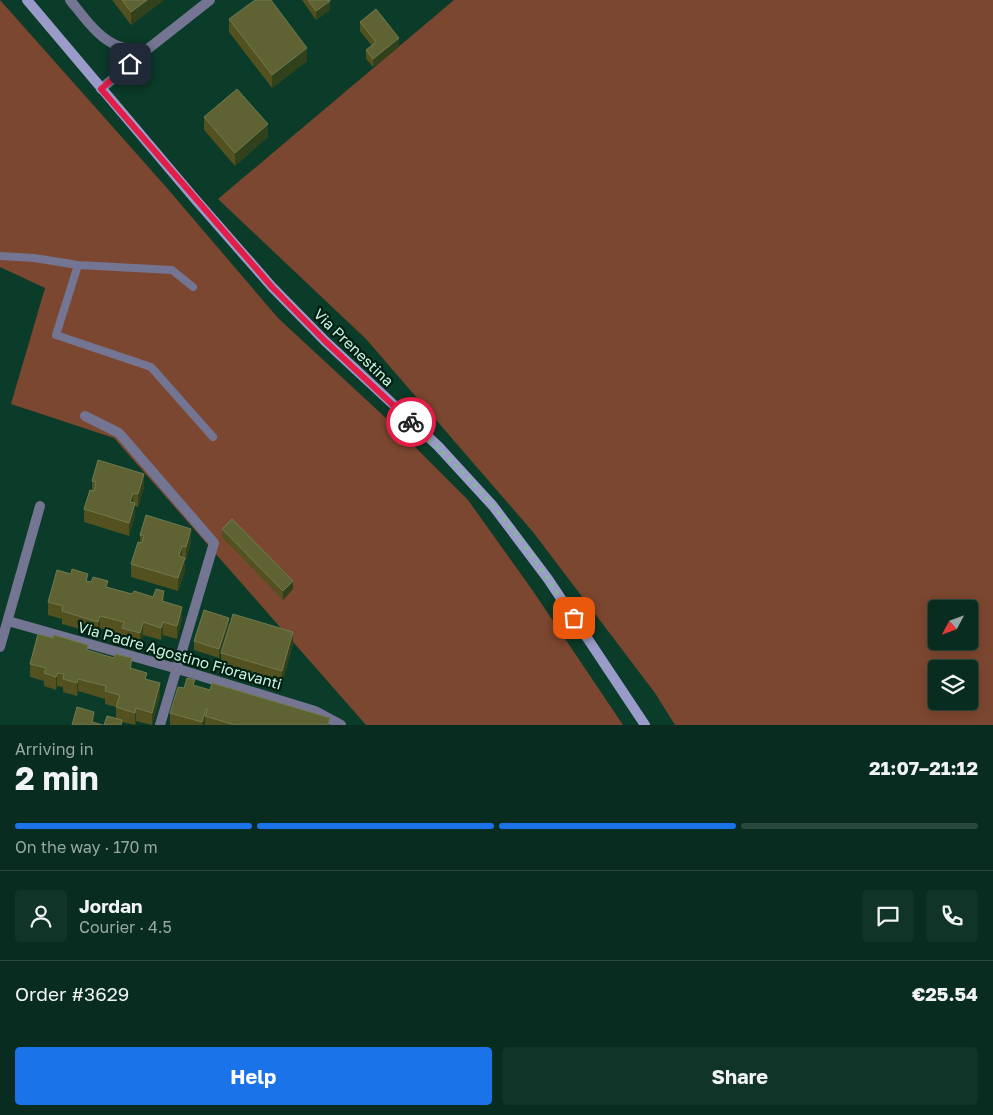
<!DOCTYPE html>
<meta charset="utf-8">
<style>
body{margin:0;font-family:"Golos Text",sans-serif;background:#113428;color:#f1f3f6;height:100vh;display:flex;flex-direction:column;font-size:19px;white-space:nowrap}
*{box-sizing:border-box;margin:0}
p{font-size:16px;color:#98a7a4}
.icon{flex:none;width:28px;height:28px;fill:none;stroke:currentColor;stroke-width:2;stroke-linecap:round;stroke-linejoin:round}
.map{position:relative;height:725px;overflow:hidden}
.side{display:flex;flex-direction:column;background:#082c1f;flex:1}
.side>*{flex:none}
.needle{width:32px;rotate:229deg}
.controls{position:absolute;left:928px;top:600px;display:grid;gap:10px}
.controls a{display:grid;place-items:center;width:50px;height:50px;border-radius:5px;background:#082c1f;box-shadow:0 2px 12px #0003,0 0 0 1px #29483d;font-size:25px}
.pin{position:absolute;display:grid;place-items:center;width:42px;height:42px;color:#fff;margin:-21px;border-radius:10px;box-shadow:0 2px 8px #0006}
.courier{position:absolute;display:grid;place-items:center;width:50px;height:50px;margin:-25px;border:4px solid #e11d48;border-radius:50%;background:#fff;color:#222;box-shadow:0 1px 6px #0007}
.head em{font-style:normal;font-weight:700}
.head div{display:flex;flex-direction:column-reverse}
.head{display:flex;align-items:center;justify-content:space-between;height:85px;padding:0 15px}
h1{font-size:32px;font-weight:700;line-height:38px}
.bar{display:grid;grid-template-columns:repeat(4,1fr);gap:8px 5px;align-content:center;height:60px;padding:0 15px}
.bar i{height:6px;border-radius:4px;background:#29483d}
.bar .selected{background:#1a73e8}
.bar p{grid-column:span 4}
.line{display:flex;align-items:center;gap:12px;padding:0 15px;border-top:1px solid #29483d}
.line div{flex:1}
.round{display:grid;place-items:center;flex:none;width:52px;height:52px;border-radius:5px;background:#113428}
.action{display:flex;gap:10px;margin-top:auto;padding:10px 15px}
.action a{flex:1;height:58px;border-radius:5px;background:#1a73e8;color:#fff;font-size:20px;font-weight:700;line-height:58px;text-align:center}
.action a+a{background:#113428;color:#f1f3f6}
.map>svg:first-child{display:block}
</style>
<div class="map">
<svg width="993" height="725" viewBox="0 0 993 725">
<rect width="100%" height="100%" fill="#0b3b29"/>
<path fill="#7c4730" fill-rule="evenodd" d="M0,0L167,188L278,318L388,420L468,500L533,591L623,725H366L114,438L11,404L45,288L0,267Z
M454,0H993V725H675L655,693L533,532L366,339L218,199ZM936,609H969V641H936ZM936,669H969V701H936Z"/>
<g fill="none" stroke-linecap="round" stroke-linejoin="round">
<path stroke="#747592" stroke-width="8" d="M0,256L34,258L78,265L172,270L193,287
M78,265L56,335L151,367L213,437"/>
<path stroke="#747592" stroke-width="10" d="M70,0C84,17 99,40 121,47C129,49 137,50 144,52
M101,89L144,52L210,0
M85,416L119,433L214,543L160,725
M8,621L178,669L315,711L341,725
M0,647L40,506"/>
<path stroke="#9a9bc9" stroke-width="10" d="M27,0L195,199L272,287L325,341L438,446L493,506L548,579L645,725"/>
</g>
<path fill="#52511f" d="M112,0H164L131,25Z
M302,0H330V10L316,20Z
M229,19L307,61L272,88L229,32Z
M360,22L399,47L373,67L366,59V50L372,46L360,31Z
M204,117L268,137L235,166L204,130Z
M92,481L144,487L138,507L135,506V516L129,536L84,522V509L92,490Z
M222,529L293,589L283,600L222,537Z
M140,535L191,542L186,560L185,559V571L178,591L131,577V564L140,543Z
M88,582L132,594L164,601L182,619L177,639L163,635L161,640L143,635L140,646L122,641V635L100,628L98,634L62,624V619L48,615V602Z
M229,626L293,644L282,684L221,666V653L226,637L219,658L194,650V641Z
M88,650L132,669L147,680L160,696L152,725L136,721L135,725L122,722V725L116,719V707L105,704V699L78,691L77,696L63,692V687L57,686L56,690L44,686V681L30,677V664Z
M195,686L330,725H170V713L184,688Z"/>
<path fill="#30411b" d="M147,0H164L131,25V12Z
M330,1V10L316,20V11Z
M399,38V47L373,67V59Z
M307,48V61L272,88V75Z
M268,124V137L235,166V153Z
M144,474V487L138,507V494Z
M133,493V506L130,502Z
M135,503V516L129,536V523Z
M191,529V542L186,560V547Z
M182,546V558L179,556Z
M185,558V571L178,591V578Z
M293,581V589L283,600V591Z
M164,591V604L162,601Z
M182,607V619L177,639V626Z
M100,616V628L98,634V622Z
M229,618V627L219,658V649Z
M143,622V635L140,646V633Z
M163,622V635L161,640V628Z
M293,632V644L282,684V671Z
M132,658V671L130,668Z
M57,673V686L56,690V677Z
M78,679V691L77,696V683Z
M160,683V696L152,725V713Z
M136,708V721L135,725V713Z
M206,709L205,725H202V722Z
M94,712V725L92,722Z"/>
<path fill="#5f6334" stroke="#707a4f" d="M122,0H147L131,12Z
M255,0H271L307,48L272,75L229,19Z
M308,0H330V1L316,11Z
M376,9L399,38L373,59L366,50L376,42L360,22Z
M237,89L268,124L235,153L204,117Z
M98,460L144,474L138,494L133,493L130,502L135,503L129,523L84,509L90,490L94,491L96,482L92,481Z
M146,515L191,529L186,547L182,546L179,556L185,558L178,578L131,564L138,542L142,543L144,536L140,535Z
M232,519L293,581L283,591L222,529Z
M72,569L88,574L86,581L91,582L93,577L108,581L106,587L132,594L134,591L153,597L156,589L164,591L162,601L182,607L177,626L163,622L161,628L143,622L140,633L122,628L124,622L100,616L98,622L62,611L63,606L48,602L57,570L71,574Z
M204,610L229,618L219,649L194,641Z
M233,614L293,632L282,671L221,653Z
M38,634L53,638L54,635L88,645L87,650L114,658L115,654L132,658L130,668L147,673L145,679L160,683L152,713L136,708L135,713L116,707L120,695L105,691L106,686L78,679L77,683L63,679L64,674L57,673L56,677L44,673L46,668L30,664Z
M187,678L195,680L193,685L210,690L212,683L330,718L328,725H235L205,716L208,709H206L202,722L170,713L178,687L184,688Z
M77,707L94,712L92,722L103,725H72Z
M107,716L122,720L121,725H104Z"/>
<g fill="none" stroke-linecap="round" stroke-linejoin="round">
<path stroke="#88b3a0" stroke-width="5" stroke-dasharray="0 9" d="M411,422C440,449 468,476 494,507C523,541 549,580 574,618"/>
<path stroke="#e11d48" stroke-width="6" d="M130,64L101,89L272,287L325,341L411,422"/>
</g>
<g text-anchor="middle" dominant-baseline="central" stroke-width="4.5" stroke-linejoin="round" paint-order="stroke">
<g font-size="15" fill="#ccf4e0" stroke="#002013">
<text transform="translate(354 347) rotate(44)">Via Prenestina</text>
<text transform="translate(180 655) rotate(16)">Via Padre Agostino Fioravanti</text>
</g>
</g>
</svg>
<div class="controls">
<a><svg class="needle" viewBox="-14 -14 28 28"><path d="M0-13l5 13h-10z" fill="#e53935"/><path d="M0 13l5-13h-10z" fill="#98a7a4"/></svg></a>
<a><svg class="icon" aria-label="layers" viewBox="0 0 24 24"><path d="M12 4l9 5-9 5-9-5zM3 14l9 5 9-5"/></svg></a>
</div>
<div class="pin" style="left:574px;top:618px;background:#ea580c"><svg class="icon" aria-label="bag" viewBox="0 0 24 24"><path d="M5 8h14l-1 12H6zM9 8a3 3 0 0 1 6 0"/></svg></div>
<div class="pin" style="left:130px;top:64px;background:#1f2937"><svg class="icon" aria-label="home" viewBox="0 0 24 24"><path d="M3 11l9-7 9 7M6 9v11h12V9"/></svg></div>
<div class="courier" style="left:411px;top:422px"><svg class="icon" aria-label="bike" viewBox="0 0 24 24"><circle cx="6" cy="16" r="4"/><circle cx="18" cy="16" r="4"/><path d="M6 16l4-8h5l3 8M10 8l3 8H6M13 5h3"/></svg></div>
</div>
<section class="side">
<div class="head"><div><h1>2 min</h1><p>Arriving in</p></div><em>21:07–21:12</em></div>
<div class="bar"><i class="selected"></i><i class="selected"></i><i class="selected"></i><i></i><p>On the way · 170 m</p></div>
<div class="line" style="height:90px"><a class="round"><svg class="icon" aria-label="person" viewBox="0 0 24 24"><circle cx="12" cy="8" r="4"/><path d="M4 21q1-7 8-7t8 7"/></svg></a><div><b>Jordan</b><p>Courier · 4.5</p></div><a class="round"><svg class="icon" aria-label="chat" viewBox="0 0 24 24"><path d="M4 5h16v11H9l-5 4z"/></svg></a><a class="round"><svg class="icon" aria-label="phone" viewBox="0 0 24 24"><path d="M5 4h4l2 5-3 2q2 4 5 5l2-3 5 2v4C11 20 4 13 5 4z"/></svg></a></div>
<div class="line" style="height:65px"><div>Order #3629</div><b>€25.54</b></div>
<div class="action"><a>Help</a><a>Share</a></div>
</section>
